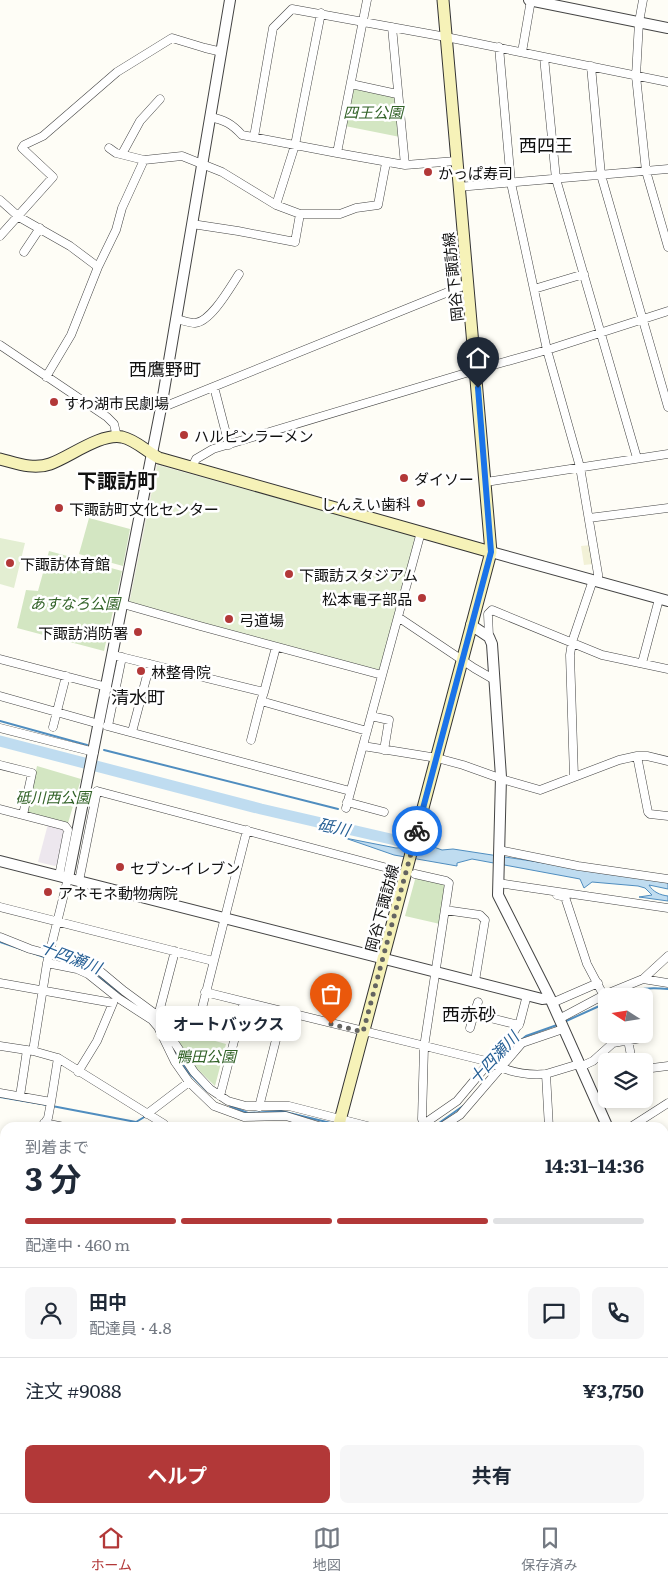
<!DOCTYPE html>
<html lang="ja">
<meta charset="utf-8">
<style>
body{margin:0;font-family:Literata,"Noto Sans JP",serif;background:#f6f6f7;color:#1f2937;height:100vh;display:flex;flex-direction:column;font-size:19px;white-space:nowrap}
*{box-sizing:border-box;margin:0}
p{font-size:16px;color:#747a83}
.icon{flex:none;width:28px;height:28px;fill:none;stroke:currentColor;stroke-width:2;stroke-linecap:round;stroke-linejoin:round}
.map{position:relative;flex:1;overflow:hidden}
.details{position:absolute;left:0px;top:1122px;width:669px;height:391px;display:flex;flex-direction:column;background:#fff;border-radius:15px 15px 0 0;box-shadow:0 2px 8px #0003}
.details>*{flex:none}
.needle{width:32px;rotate:282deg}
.tools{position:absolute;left:598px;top:988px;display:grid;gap:10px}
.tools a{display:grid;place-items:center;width:55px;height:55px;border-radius:8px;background:#fff;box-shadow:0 2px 8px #0003;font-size:25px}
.pin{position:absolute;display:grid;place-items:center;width:42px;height:42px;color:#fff;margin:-51px -21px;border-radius:50% 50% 50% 0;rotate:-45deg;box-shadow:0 0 5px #0007}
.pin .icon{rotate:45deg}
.courier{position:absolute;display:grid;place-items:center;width:50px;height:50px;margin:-25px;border:4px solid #1a73e8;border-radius:50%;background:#fff;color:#222;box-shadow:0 1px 6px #0007}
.bubble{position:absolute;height:35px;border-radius:8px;background:#fff;box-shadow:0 2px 8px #0003;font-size:16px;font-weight:700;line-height:35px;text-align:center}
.summary em{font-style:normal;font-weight:700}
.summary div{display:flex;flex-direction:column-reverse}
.summary{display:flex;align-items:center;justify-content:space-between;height:85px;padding:0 25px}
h1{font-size:32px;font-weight:700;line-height:38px}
.bar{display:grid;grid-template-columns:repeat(4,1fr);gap:8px 5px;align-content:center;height:60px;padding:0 25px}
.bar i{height:6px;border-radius:4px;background:#e0e1e3}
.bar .active{background:#b23838}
.bar p{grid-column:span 4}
.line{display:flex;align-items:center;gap:12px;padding:0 25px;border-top:1px solid #e0e1e3}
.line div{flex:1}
.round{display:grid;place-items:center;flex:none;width:52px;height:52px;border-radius:8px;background:#f6f6f7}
.action{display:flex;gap:10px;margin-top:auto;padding:10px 25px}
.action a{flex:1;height:58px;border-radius:8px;background:#b23838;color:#fff;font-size:20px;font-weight:700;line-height:58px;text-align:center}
.action a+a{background:#f6f6f7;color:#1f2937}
.dock{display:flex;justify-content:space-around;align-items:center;height:70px;border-top:1px solid #e0e1e3;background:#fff;font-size:14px;color:#747a83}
.dock a{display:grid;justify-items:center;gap:2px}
.dock .active{color:#b23838}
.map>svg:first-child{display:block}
</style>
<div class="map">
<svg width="668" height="1513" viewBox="0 0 668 1513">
<rect width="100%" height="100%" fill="#fefdf6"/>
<path fill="#ede7ee" d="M48,824L63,828L64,830L57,864L55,866L38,862Z"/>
<path fill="#f2f1d7" d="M591,545L593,564L584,565L581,546Z"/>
<path fill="#d3e6c2" d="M353,88L396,96L400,137L345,126Z
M89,518L130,529L123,566L79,554Z
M49,551L122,571L104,651L17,628L26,590L38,591Z
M37,766L81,779L68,823L26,812Z
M416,876L446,885L440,924L405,916Z
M173,1029L226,1044L215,1086L189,1061Z"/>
<path fill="#e3eed2" d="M158,465L418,537L380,672L129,604L157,466Z
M0,538L25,543L14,588L0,584Z"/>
<path fill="#efece3" d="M157,462L243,487L158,465L157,466L129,604L127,603L155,463Z"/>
<path fill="#bfdcf0" stroke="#4f8dbf" d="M345,838L396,848L431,846L442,850L453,849L668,882V889L649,885C653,892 660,895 668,896V901L639,897L652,895L645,888L638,886L592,882L584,888L580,879L472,859L457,863V866L394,855Z"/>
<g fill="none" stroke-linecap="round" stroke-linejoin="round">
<path stroke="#4f8dbf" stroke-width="2" d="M0,721L87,745
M104,750L338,809
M0,942L47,958
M51,959L71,964
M81,966L97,974L110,986L132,1001
M622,996C640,988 649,987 668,989
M564,1022L606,1003
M172,1046L187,1071L207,1091
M504,1059L516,1044L526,1036L557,1025
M0,1097L47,1105
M52,1106L136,1122L146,1116
M230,1106L248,1113L281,1111L335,1124
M432,1128L463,1106
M664,1427H668
M0,1441L5,1437"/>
<path stroke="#bfdcf0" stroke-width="11" d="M0,741L261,809L395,840L422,849"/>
<defs>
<path id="minor" d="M367,0L337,153L405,165L456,161
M643,0L639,22L636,76L646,171L668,247
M392,27L405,165
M499,47L511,183L547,350L580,467L598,574V582
M522,52L531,0
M544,57L556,179L637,458
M591,66L601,175L668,407
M351,84L397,94
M210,117C225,120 232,124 242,135L337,153
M254,137L273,28L292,9L446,37L668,82
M109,148L116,153L144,160
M122,154L140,121L160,99
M458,187L668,169
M0,200L19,217L70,246L98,267
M276,205L295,145L321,13
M192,224L238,231L295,242L300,214
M0,236L53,177L22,148L24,145L43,136L117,72L172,38L205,48L222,52
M24,252L40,228
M534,289L584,274
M176,319C182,320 189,323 195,323C211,322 231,286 239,274
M0,345L107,417L114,424L117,437
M46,377L71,335L98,267L116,230L122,208L144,160L182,156L222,172L276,205L300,214H340L356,208L378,205L386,163
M214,387L229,445
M161,408L468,284
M192,467L196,459L213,449L476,370L547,350L668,311
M486,482L668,454
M589,518L668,508
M123,604L200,626L382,675
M398,617L474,668L493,679
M489,637L488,614L492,610L602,655L668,669
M113,655L264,692L261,701L367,731
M0,659L107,687
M642,663L659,599
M264,692L276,647
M0,696L92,722
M371,716L389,720L384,750
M107,726L350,791
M108,726L122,657
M53,727L66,676
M0,728L94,752
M132,732L150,664
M251,740L261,701
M363,746L437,758L463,765L505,780L540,790L619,760L637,756H647L668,761
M637,756L648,812L650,814L668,816
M0,765L32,773L23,815
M574,777L570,655L572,642L593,580
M347,802L384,812
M346,808L421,532
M0,809L65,826L68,830L59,876
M499,850L578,866L668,879
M415,874L446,881L449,883L424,1047L422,1119L424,1125
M79,881L97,791L395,870
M498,883L668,908
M557,895L565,897L587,964L606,1000
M0,907L213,961
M445,910L480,915L485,920L475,981
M0,937L30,949L90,965L100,971L124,991L158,1016L164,1022L174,1042L194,1072L210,1089L228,1101L246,1106H289L375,1128
M47,963L77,969L88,974L118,998L152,1020L158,1027L175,1062L189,1082L214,1106L244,1117L286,1116L325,1128
M643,979L668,956
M0,983L113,1003L97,1041L78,1072
M205,992L486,1061C505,1071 524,1076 546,1074
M478,1002L474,1014L519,1025
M552,1003L598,983
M158,1016L175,951
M559,1019L604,995L643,979L668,983
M470,1028L474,1014
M168,1029L195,1036L247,830
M628,1040L632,1061
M0,1046L33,1051L58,1058L164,1124L165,1128
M33,1051L47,963L68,878
M580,1067L593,1061L613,1043L647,1037
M644,1069L668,1066
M0,1093L51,1102L58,1058
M20,1096L27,1050
M220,1096L244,1002
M259,1107L283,1012
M147,1114L189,1082
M44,1123L69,1128
M41,1128L48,1118L51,1102
M418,1128L457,1101L509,1039L520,1022L527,995
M440,1128L460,1115L522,1043L563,1029
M549,1128L546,1074L579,1064
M629,1128L668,1103
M0,1145L5,1146
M0,1199L5,1200
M0,1253L5,1247
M0,1326L5,1333
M0,1377L5,1373
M0,1420L5,1418
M1,1471L5,1465
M246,1509V1513
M641,1509L658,1513
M25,1513L38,1509
M166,1513L171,1511
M313,1513L343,1509
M496,1513V1509"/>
<path id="tertiary" d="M529,0L668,28
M491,552L668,601
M471,625L489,637L492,644L501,777L498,895L550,998L608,1128
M0,861L542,999L550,998
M68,878L161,408L230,0
M664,1342L668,1359
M664,1396H668
M0,1407L5,1405"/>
<path id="secondary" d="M0,459C16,463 33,470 50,464C70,457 100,433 122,437C136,440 147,452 159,458L491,552
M338,1128L491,552L443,0
M362,1509L363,1513"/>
</defs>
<use href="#minor" stroke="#444" stroke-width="9"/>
<use href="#tertiary" stroke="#444" stroke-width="12"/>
<use href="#secondary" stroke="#333" stroke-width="13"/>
<use href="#minor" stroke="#fff" stroke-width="8"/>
<use href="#tertiary" stroke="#fff" stroke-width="10"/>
<use href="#secondary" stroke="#f6f2b8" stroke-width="11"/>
</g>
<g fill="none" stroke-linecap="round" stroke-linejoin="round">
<path stroke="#646461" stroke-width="5" stroke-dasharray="0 9" d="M331,1024L363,1032L417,831"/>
<path stroke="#1a73e8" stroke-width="6" d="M417,831L491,552L478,388"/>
</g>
<g fill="#b23838" stroke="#fff" stroke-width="2">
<circle cx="428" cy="172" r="5"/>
<circle cx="54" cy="402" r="5"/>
<circle cx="184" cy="435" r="5"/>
<circle cx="404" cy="478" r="5"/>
<circle cx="421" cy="503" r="5"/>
<circle cx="59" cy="508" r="5"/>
<circle cx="10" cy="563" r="5"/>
<circle cx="289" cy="574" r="5"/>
<circle cx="422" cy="598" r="5"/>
<circle cx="229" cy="619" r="5"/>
<circle cx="138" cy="632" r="5"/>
<circle cx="141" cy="671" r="5"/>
<circle cx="120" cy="867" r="5"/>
<circle cx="48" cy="892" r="5"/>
</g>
<g text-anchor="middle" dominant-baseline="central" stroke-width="5" stroke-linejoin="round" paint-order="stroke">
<g font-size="15" font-style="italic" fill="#316227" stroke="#fff">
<text x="373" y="111">四王公園</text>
<text x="75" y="602">あすなろ公園</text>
<text x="53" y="796">砥川西公園</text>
<text x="206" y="1055">鴨田公園</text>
</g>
<g font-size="15" fill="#111" stroke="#fff" text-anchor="start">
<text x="438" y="172">かっぱ寿司</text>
<text x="64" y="402">すわ湖市民劇場</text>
<text x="194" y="435">ハルピンラーメン</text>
<text x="414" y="478">ダイソー</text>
<text x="411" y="503" text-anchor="end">しんえい歯科</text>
<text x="69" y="508">下諏訪町文化センター</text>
<text x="20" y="563">下諏訪体育館</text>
<text x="299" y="574">下諏訪スタジアム</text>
<text x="412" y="598" text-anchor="end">松本電子部品</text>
<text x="239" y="619">弓道場</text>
<text x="128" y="632" text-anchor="end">下諏訪消防署</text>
<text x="151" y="671">林整骨院</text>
<text x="130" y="867">セブン-イレブン</text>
<text x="58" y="892">アネモネ動物病院</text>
</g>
<g font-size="15" fill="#111" stroke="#fff">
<text transform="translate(452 277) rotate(-96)">岡谷下諏訪線</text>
<text transform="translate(381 908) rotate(-75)">岡谷下諏訪線</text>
</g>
<g font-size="16" font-style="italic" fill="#276095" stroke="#fff">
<text transform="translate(334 826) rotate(13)">砥川</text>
<text transform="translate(71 956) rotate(21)">十四瀬川</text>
<text transform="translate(493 1057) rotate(-47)">十四瀬川</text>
</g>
<g font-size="18" fill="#111" stroke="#fff">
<text x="546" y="144">西四王</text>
<text x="165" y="368">西鷹野町</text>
<text x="138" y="696">清水町</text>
<text x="469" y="1013">西赤砂</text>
</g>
<g font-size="20" font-weight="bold" fill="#111" stroke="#fff">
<text x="117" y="479">下諏訪町</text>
</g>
</g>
</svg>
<div class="tools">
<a><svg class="needle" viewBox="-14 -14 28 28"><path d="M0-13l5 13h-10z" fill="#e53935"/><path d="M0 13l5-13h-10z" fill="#747a83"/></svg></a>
<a><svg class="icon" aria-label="layers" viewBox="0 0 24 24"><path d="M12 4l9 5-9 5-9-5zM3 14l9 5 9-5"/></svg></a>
</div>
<div class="pin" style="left:331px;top:1024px;background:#ea580c"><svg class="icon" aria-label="bag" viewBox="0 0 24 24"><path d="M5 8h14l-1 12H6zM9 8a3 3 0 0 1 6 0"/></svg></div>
<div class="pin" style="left:478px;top:388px;background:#1f2937"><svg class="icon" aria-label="home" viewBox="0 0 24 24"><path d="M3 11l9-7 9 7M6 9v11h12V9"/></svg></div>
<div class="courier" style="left:417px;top:831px"><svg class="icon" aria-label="bike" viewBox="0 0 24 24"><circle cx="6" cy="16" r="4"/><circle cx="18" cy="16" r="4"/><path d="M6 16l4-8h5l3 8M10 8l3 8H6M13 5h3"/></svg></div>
<div class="bubble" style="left:156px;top:1006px;width:145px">オートバックス</div>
<section class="details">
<div class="summary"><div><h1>3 分</h1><p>到着まで</p></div><em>14:31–14:36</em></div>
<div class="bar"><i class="active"></i><i class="active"></i><i class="active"></i><i></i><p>配達中 · 460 m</p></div>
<div class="line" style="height:90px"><a class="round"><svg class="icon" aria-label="person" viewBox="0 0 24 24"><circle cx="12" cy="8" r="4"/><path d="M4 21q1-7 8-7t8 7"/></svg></a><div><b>田中</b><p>配達員 · 4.8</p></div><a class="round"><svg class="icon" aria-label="chat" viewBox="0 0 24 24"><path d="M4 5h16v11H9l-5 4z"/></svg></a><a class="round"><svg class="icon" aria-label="phone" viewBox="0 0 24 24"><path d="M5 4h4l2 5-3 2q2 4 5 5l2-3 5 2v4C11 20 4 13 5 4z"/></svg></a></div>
<div class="line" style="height:65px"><div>注文 #9088</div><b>¥3,750</b></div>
<div class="action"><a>ヘルプ</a><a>共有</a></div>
</section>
</div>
<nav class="dock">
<a class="active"><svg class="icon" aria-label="home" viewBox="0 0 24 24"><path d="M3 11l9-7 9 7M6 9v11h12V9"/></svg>ホーム</a>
<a><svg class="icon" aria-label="map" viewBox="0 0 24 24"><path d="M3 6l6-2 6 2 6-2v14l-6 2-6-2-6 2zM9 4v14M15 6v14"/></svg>地図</a>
<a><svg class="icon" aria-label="saved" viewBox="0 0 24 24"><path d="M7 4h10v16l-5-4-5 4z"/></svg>保存済み</a>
</nav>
